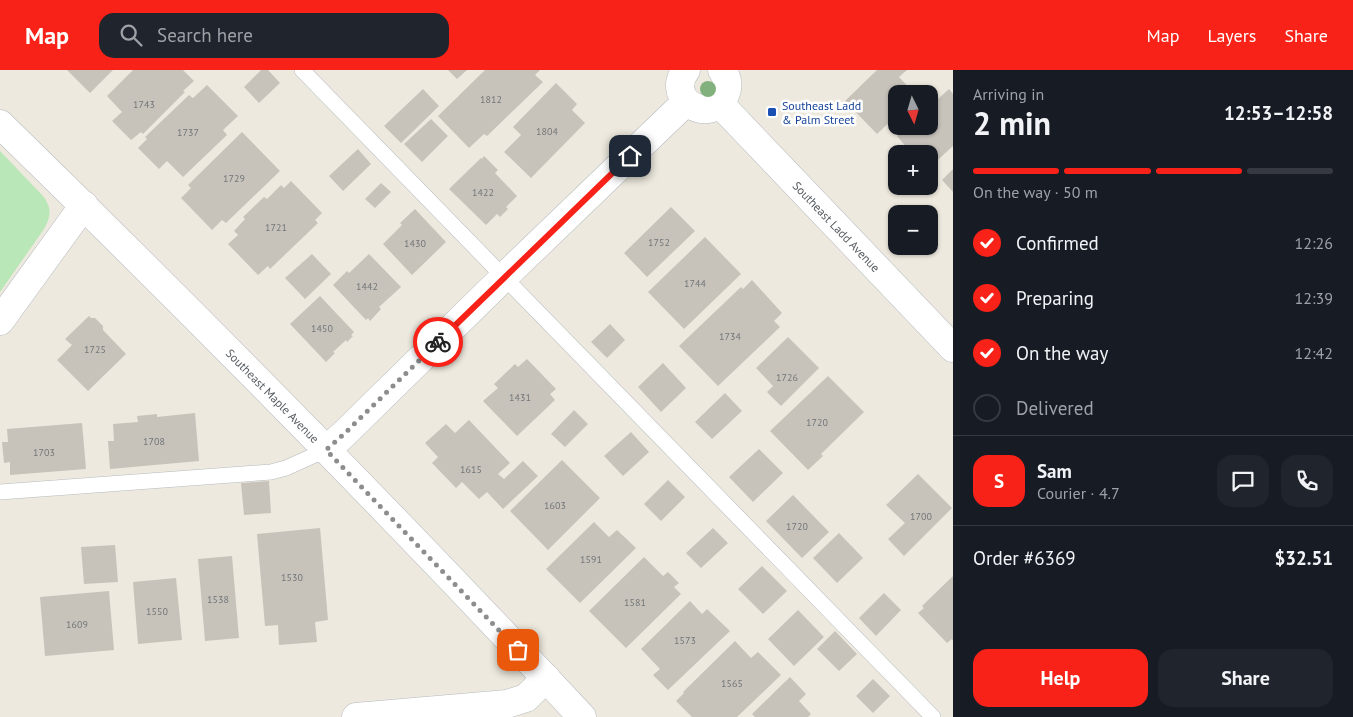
<!DOCTYPE html>
<meta charset="utf-8">
<style>
body{margin:0;font-family:"PT Sans",sans-serif;background:#20242c;color:#f1f3f6;height:100vh;display:flex;flex-direction:column;font-size:19px;white-space:nowrap}
*{box-sizing:border-box;margin:0}
p{font-size:16px;color:#9ea1a6}
.icon{flex:none;width:28px;height:28px;fill:none;stroke:currentColor;stroke-width:2;stroke-linecap:round;stroke-linejoin:round}
.map{position:relative;flex:1;overflow:hidden}
.details{display:flex;flex-direction:column;background:#171b24;width:400px}
.details>*{flex:none}
.needle{width:32px;rotate:175deg}
.controls{position:absolute;left:888px;top:15px;display:grid;gap:10px}
.controls a{display:grid;place-items:center;width:50px;height:50px;border-radius:10px;background:#171b24;box-shadow:0 1px 4px #0004;font-size:25px}
.pin{position:absolute;display:grid;place-items:center;width:42px;height:42px;color:#fff;margin:-21px;border-radius:10px;box-shadow:0 2px 8px #0006}
.courier{position:absolute;display:grid;place-items:center;width:50px;height:50px;margin:-25px;border:4px solid #f82218;border-radius:50%;background:#fff;color:#222;box-shadow:0 1px 6px #0007}
.summary em{font-style:normal;font-weight:700}
.summary div{display:flex;flex-direction:column-reverse}
.summary{display:flex;align-items:center;justify-content:space-between;height:85px;padding:0 20px}
h1{font-size:32px;font-weight:700;line-height:38px}
.bar{display:grid;grid-template-columns:repeat(4,1fr);gap:8px 5px;align-content:center;height:60px;padding:0 20px}
.bar i{height:6px;border-radius:4px;background:#363941}
.bar .on{background:#f82218}
.bar p{grid-column:span 4}
.line{display:flex;align-items:center;gap:12px;padding:0 20px;border-top:1px solid #363941}
.line div{flex:1}
.round{display:grid;place-items:center;flex:none;width:52px;height:52px;border-radius:15px;background:#20242c}
ol{padding:0 20px;list-style:none}
li{display:flex;align-items:center;gap:15px;height:55px}
li p{margin-inline-start:auto}
li .icon{padding:5px;border-radius:50%;background:#f82218;color:#fff;stroke-width:4}
li:last-child{color:#9ea1a6}
li i{width:28px;height:28px;border:2px solid #363941;border-radius:50%}
.button{display:flex;gap:10px;margin-top:auto;padding:10px 20px}
.button a{flex:1;height:58px;border-radius:15px;background:#f82218;color:#fff;font-size:20px;font-weight:700;line-height:58px;text-align:center}
.button a+a{background:#20242c;color:#f1f3f6}
header{display:flex;align-items:center;gap:30px;box-sizing:border-box;height:70px;padding:0 25px;background:#f82218;color:#fff}
header strong{font-size:24px}
nav{display:flex;gap:28px;margin-inline-start:auto;font-size:18px}
.search{width:350px;height:45px;background:#20242c;display:flex;align-items:center;gap:12px;box-sizing:border-box;padding:0 18px;border-radius:15px;color:#9ea1a6;font-size:19px}
main{display:flex;flex:1;min-height:0}
.map>svg:first-child{display:block}
</style>
<header>
<strong>Map</strong>
<div class="search"><svg class="icon" aria-label="search" viewBox="0 0 24 24"><circle cx="10" cy="10" r="6"/><path d="M15 15l6 6"/></svg>Search here</div>
<nav><a>Map</a><a>Layers</a><a>Share</a></nav>
</header>
<main>
<div class="map">
<svg width="953" height="647" viewBox="0 0 953 647">
<rect width="100%" height="100%" fill="#ede9de"/>
<path fill="#b9e7b7" d="M0,81L43,126C52,138 51,146 44,159L0,222Z"/>
<path fill="#c7c3bb" d="M67,0H113L90,23Z
M133,0H183L194,11L183,21L185,22L143,64L141,62L131,70L112,51L122,42L107,26Z
M261,0H268L280,13L259,33L244,17Z
M448,0H467L457,9Z
M485,0H540L535,5L543,12L487,66L484,64L469,78L438,46Z
M877,0H907L899,7L915,24H896V46L877,64L845,31Z
M556,13L577,34L572,40L585,53L531,108L504,82L521,65L513,57Z
M207,15L238,46L223,60L227,65L183,107L167,91L159,99L138,78L147,69L145,67L189,25L193,28Z
M423,19L439,36L401,73L384,56Z
M949,19L953,24V76L929,98V84H912L897,66L908,56H929V37Z
M431,49L448,66L422,92L404,74Z
M242,62L280,101L226,153L222,150L212,160L181,128L191,118L188,115Z
M358,79L371,94L343,121L329,106Z
M484,86L498,100L495,103L517,126L506,137L508,139L500,147L497,144L486,155L449,119L481,88L482,89Z
M953,99V122L942,110Z
M291,111L322,143L315,150L318,153L270,199L268,196L258,205L228,174L238,165L234,161L245,149L243,147L264,127L267,129L281,115L284,118Z
M381,113L391,122L375,138L365,129Z
M671,137L695,161L647,207L624,183Z
M415,139L446,172L412,205L383,174L402,155L400,153Z
M705,167L741,204L684,259L648,222Z
M312,184L331,204L305,229L285,208Z
M369,184L401,217L379,237L381,239L370,251L368,248L366,250L333,215L347,201L349,203Z
M752,210L782,243L774,251L780,257L718,316L679,276L741,217L743,219Z
M320,226L354,262L351,265L353,266L347,272L346,270L333,282L335,283L326,292L290,254Z
M89,246L91,248H95L103,256V260L126,284L88,321L57,290L72,275L65,269Z
M610,254L625,270L607,288L591,272Z
M788,267L819,298L781,336L767,322L773,316L756,298Z
M527,289L556,319L550,324L555,330L517,366L483,331L498,318L494,314L515,294L518,297Z
M663,293L686,318L661,342L638,317Z
M828,306L864,342L821,384L823,386L808,400L770,361Z
M725,323L742,341L712,369L695,352Z
M574,340L588,354L565,377L551,364Z
M195,343L199,391L110,399L108,371H114L113,354L138,352L137,346L157,344V347Z
M469,350L510,393L498,404L504,409L523,391L538,406L503,439L487,422L479,429L462,412L456,418L432,393L438,387L425,373L446,354L455,363Z
M82,353L86,399L10,405V392L4,393L2,372H8L7,359Z
M631,362L649,382L623,406L604,386Z
M759,379L783,403L753,432L729,407Z
M562,390L600,428L548,480L510,441Z
M918,404L952,438L904,486L888,469L905,453L886,435Z
M668,410L685,427L661,451L644,434Z
M269,411L271,443L244,445L241,413Z
M793,425L829,462L802,488L766,451Z
M594,452L609,467L617,460L636,478L580,533L546,499Z
M320,458L328,550L315,552L317,572L279,575L278,555L265,556L257,464Z
M713,458L728,473L701,498L686,483Z
M839,463L863,488L837,513L813,488Z
M115,475L118,512L84,514L81,477Z
M232,486L239,568L205,571L198,489Z
M644,487L663,506L668,502L679,513L674,517L681,524L626,578L589,541Z
M762,496L787,521L763,544L738,519Z
M953,506V571L952,569L947,573L918,543L924,538L922,536Z
M176,508L182,570L138,574L133,512Z
M109,521L114,580L45,586L40,527Z
M884,523L901,540L876,566L859,548Z
M690,531L702,544L707,539L730,561L668,620L653,605L660,599L641,579Z
M798,540L824,567L794,596L768,569Z
M835,561L857,584L839,601L817,579Z
M735,571L751,588L758,582L781,605L737,647H692L676,631L684,623L683,622Z
M790,607L806,624L799,631L811,644L808,647H755L752,644Z
M873,609L890,626L873,643L856,626Z"/>
<g fill="none" stroke-linecap="round" stroke-linejoin="round">
<defs>
<path id="lane" d="M302,0L933,647
M0,422L271,402L286,398L326,380"/>
<g id="street">
<path d="M686,0C663,31 713,56 725,25C729,16 728,8 722,0"/>
<path id="s1" d="M720,34L953,278"/>
<path id="s2" d="M0,54C198,247 393,445 582,647"/>
<path d="M0,251L84,135"/>
<path d="M326,380L344,364L504,207L686,32"/>
<path d="M356,647L507,634L526,628L546,608"/>
</g>
</defs>
<use href="#lane" stroke="#b6babf" stroke-width="16"/>
<use href="#street" stroke="#b6babf" stroke-width="29"/>
<use href="#lane" stroke="#fff" stroke-width="15"/>
<use href="#street" stroke="#fff" stroke-width="28"/>
</g>
<circle fill="#83b17d" cx="708" cy="19" r="8"/>
<g fill="none" stroke-linecap="round" stroke-linejoin="round">
<path stroke="#8c8d8d" stroke-width="5" stroke-dasharray="0 9" d="M438,272L344,364L326,380L518,580"/>
<path stroke="#f82218" stroke-width="6" d="M438,272L630,86"/>
</g>
<rect fill="#1a4fb4" stroke="#fff" stroke-width="2" x="767" y="37" width="10" height="10" rx="2.5"/>
<g text-anchor="middle" dominant-baseline="central" stroke-width="5" stroke-linejoin="round" paint-order="stroke">
<g font-size="10" fill="#737678">
<text x="491" y="29">1812</text>
<text x="144" y="34">1743</text>
<text x="547" y="61">1804</text>
<text x="188" y="62">1737</text>
<text x="234" y="108">1729</text>
<text x="483" y="122">1422</text>
<text x="276" y="157">1721</text>
<text x="659" y="172">1752</text>
<text x="415" y="173">1430</text>
<text x="695" y="213">1744</text>
<text x="367" y="216">1442</text>
<text x="322" y="258">1450</text>
<text x="730" y="266">1734</text>
<text x="95" y="279">1725</text>
<text x="787" y="307">1726</text>
<text x="520" y="327">1431</text>
<text x="817" y="352">1720</text>
<text x="154" y="371">1708</text>
<text x="44" y="382">1703</text>
<text x="471" y="399">1615</text>
<text x="555" y="435">1603</text>
<text x="921" y="446">1700</text>
<text x="797" y="456">1720</text>
<text x="591" y="489">1591</text>
<text x="292" y="507">1530</text>
<text x="218" y="529">1538</text>
<text x="635" y="532">1581</text>
<text x="157" y="541">1550</text>
<text x="77" y="554">1609</text>
<text x="685" y="570">1573</text>
<text x="732" y="613">1565</text>
</g>
<g font-size="12" fill="#164399" stroke="#fff" text-anchor="start">
<text x="782" y="35">Southeast Ladd<tspan x="782" dy="14">&amp; Palm Street</tspan></text>
</g>
<g font-size="12" fill="#575c61" stroke="#fff">
<text stroke="none"><textPath href="#s1" startOffset="169">Southeast Ladd Avenue</textPath></text>
<text stroke="none"><textPath href="#s2" startOffset="385">Southeast Maple Avenue</textPath></text>
</g>
</g>
</svg>
<div class="controls">
<a><svg class="needle" viewBox="-14 -14 28 28"><path d="M0-13l5 13h-10z" fill="#e53935"/><path d="M0 13l5-13h-10z" fill="#9ea1a6"/></svg></a>
<a>+</a>
<a>−</a>
</div>
<div class="pin" style="left:518px;top:580px;background:#ea580c"><svg class="icon" aria-label="bag" viewBox="0 0 24 24"><path d="M5 8h14l-1 12H6zM9 8a3 3 0 0 1 6 0"/></svg></div>
<div class="pin" style="left:630px;top:86px;background:#1f2937"><svg class="icon" aria-label="home" viewBox="0 0 24 24"><path d="M3 11l9-7 9 7M6 9v11h12V9"/></svg></div>
<div class="courier" style="left:438px;top:272px"><svg class="icon" aria-label="bike" viewBox="0 0 24 24"><circle cx="6" cy="16" r="4"/><circle cx="18" cy="16" r="4"/><path d="M6 16l4-8h5l3 8M10 8l3 8H6M13 5h3"/></svg></div>
</div>
<section class="details">
<div class="summary"><div><h1>2 min</h1><p>Arriving in</p></div><em>12:53–12:58</em></div>
<div class="bar"><i class="on"></i><i class="on"></i><i class="on"></i><i></i><p>On the way · 50 m</p></div>
<ol>
<li><svg class="icon" aria-label="check" viewBox="0 0 24 24"><path d="M5 12l5 5 9-10"/></svg>Confirmed<p>12:26</p></li>
<li><svg class="icon" aria-label="check" viewBox="0 0 24 24"><path d="M5 12l5 5 9-10"/></svg>Preparing<p>12:39</p></li>
<li><svg class="icon" aria-label="check" viewBox="0 0 24 24"><path d="M5 12l5 5 9-10"/></svg>On the way<p>12:42</p></li>
<li><i></i>Delivered</li>
</ol>
<div class="line" style="height:90px"><b class="round" style="background:#f82218;color:#fff">S</b><div><b>Sam</b><p>Courier · 4.7</p></div><a class="round"><svg class="icon" aria-label="chat" viewBox="0 0 24 24"><path d="M4 5h16v11H9l-5 4z"/></svg></a><a class="round"><svg class="icon" aria-label="phone" viewBox="0 0 24 24"><path d="M5 4h4l2 5-3 2q2 4 5 5l2-3 5 2v4C11 20 4 13 5 4z"/></svg></a></div>
<div class="line" style="height:65px"><div>Order #6369</div><b>$32.51</b></div>
<div class="button"><a>Help</a><a>Share</a></div>
</section>
</main>
